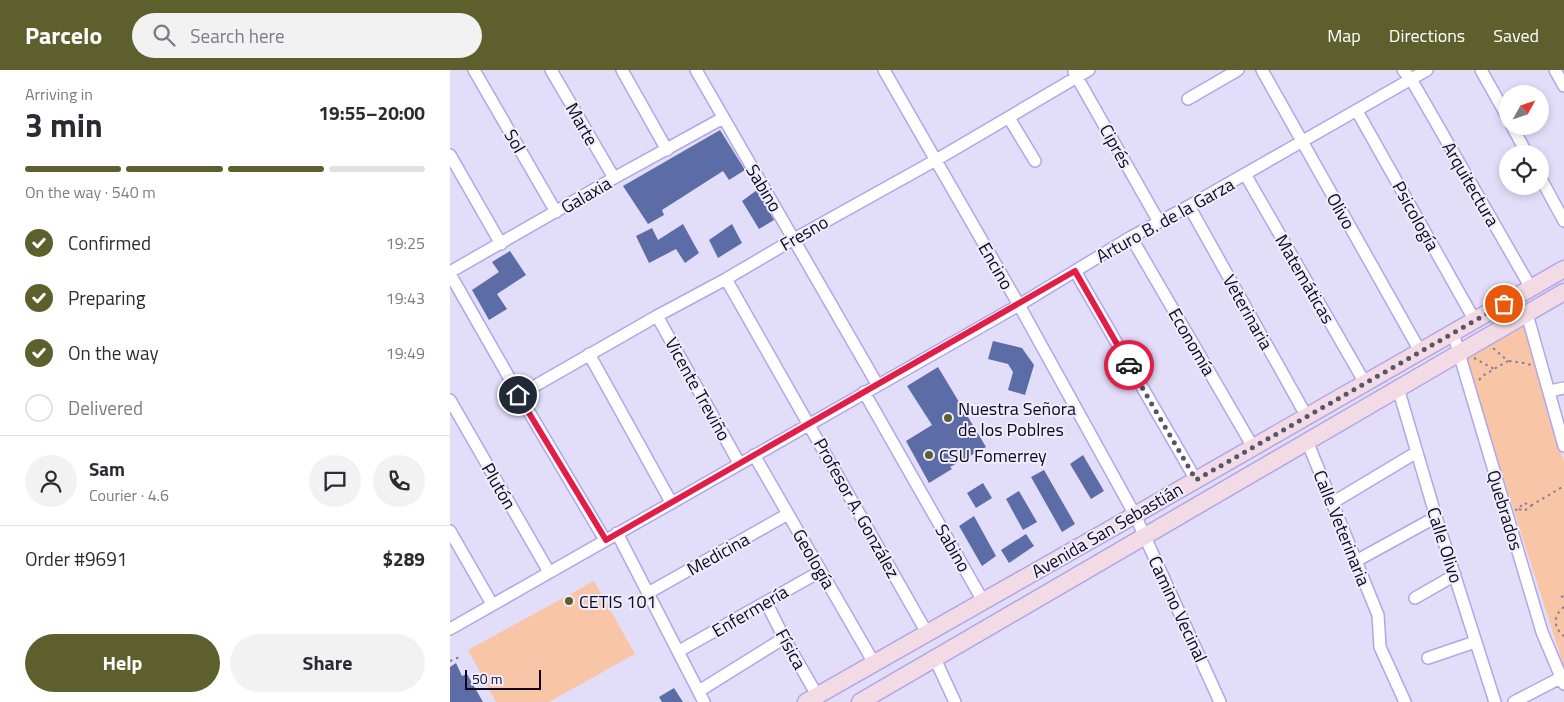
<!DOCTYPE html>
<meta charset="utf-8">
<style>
body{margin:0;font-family:"Titillium Web",sans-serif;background:#f2f2f3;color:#2b2b33;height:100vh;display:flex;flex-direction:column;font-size:19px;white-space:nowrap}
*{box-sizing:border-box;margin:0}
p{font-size:16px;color:#7c7c81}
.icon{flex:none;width:28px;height:28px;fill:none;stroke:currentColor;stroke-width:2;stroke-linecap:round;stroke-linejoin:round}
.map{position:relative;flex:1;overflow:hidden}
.drawer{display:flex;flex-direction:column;background:#fff;width:450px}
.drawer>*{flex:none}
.needle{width:32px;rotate:50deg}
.buttons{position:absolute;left:1049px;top:15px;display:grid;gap:10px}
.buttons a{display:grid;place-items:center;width:50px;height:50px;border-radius:50%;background:#fff;box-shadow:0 2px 8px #0003;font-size:25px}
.scale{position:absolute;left:15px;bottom:12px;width:76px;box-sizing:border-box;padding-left:5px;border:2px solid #0f0920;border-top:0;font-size:14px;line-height:18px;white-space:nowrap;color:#0f0920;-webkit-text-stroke:4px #efedfb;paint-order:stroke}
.pin{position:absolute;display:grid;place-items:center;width:42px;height:42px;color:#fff;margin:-21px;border:2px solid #fff;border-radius:50%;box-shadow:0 1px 5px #0007}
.courier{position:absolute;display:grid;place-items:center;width:50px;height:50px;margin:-25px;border:4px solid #e11d48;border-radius:50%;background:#fff;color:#222;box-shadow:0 1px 6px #0007}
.summary em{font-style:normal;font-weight:700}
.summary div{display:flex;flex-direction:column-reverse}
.summary{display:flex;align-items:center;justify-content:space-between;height:85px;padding:0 25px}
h1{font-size:32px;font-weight:700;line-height:38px}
.bar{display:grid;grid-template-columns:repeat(4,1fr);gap:8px 5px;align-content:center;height:60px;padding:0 25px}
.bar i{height:6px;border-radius:4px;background:#e1e1e2}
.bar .selected{background:#5d602d}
.bar p{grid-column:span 4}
.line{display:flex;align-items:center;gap:12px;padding:0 25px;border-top:1px solid #e1e1e2}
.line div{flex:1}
.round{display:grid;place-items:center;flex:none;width:52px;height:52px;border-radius:26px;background:#f2f2f3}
ol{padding:0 25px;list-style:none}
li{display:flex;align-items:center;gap:15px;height:55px}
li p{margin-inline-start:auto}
li .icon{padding:5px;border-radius:50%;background:#5d602d;color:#fff;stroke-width:4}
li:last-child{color:#7c7c81}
li i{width:28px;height:28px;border:2px solid #e1e1e2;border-radius:50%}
.action{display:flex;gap:10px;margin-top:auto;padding:10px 25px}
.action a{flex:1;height:58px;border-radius:30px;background:#5d602d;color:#fff;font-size:20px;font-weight:700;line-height:58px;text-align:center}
.action a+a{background:#f2f2f3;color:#2b2b33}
header{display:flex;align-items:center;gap:30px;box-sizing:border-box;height:70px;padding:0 25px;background:#5d602d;color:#fff}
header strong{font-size:24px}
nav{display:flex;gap:28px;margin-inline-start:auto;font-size:18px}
.search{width:350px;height:45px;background:#f2f2f3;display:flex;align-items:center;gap:12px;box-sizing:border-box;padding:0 18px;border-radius:28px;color:#7c7c81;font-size:19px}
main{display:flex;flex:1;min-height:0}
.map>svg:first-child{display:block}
</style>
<header>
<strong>Parcelo</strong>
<div class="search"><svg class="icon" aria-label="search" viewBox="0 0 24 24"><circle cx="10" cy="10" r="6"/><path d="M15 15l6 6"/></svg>Search here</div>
<nav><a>Map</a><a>Directions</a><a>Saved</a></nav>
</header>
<main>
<section class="drawer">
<div class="summary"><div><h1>3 min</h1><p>Arriving in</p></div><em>19:55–20:00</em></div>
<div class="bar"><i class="selected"></i><i class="selected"></i><i class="selected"></i><i></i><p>On the way · 540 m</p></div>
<ol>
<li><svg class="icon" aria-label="check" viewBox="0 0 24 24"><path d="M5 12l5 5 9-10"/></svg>Confirmed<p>19:25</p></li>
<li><svg class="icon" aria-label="check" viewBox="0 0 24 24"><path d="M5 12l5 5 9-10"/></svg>Preparing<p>19:43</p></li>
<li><svg class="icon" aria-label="check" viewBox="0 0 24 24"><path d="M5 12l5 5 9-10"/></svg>On the way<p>19:49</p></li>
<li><i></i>Delivered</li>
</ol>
<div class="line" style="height:90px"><a class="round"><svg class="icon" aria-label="person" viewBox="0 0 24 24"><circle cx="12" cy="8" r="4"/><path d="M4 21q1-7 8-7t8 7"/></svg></a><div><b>Sam</b><p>Courier · 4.6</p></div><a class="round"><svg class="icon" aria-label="chat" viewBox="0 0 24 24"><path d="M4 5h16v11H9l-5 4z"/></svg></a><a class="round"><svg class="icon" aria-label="phone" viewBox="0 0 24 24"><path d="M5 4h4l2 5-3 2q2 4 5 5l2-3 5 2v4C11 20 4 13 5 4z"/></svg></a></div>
<div class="line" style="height:65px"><div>Order #9691</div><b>$289</b></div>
<div class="action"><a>Help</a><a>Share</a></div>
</section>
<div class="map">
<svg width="1114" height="632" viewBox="0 0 1114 632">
<rect width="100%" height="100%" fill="#e2defa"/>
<path fill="#f9c5a7" d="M1076,254L1098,346L1114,392V597L1015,288Z
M144,511L185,584L99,632H46L18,580Z"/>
<path fill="#5c6ca7" d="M270,60L295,100L279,110L273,101L212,140L214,145L198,154L173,116Z
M307,120L324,150L309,159L292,131Z
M233,154L249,183L235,193L226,179L199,193L186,166L202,158L208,170Z
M282,154L292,173L268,188L259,170Z
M60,181L76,205L47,224L57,239L39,250L22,220L49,202L42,192Z
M543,271L572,278L584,295L575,325L558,320L563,302L558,294L538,289Z
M488,297L536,377L500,397L502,399L479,413L456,371L482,355L457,316Z
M633,385L654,421L641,429L620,394Z
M594,400L625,454L612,462L581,407Z
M533,413L542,428L526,438L517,423Z
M569,421L587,452L573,460L556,429Z
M524,446L546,486L532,496L509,456Z
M576,464L584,476L559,493L551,480Z
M6,593L12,606L17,604L33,632H0V597Z
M224,618L233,632H212L209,627Z"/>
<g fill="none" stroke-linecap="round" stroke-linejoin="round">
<defs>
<path id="minor" d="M24,0L106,142
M101,0L164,108
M172,0L217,80
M246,0L427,314
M434,0L569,235L685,445L770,632
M812,0L970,281
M953,0L961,9L1081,218
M1031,0L1058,48
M1105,0L1114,16
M624,2L709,152
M738,29L788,0
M907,41L1025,251
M559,48L585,91
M1062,56L1077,84
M0,85L51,174
M795,104L915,313
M1090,107L1114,151
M739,136L857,347
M681,167L803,377
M625,201L746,410
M0,202L164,108L273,48
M0,204L69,325L155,470
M276,209L477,563
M1077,244L1114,376
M207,246L289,393
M1003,263L1092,562L1114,614
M139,284L221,432
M948,318L986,447L1045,632
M1100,321L1114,318
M414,322L533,531
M69,325L207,246L276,209L344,169L486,90L639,0
M0,330L99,502
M857,371L928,545L930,577L955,632
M304,385L424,593
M882,433L967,382
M0,461L42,534
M167,463L254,632
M906,491L986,447
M198,523L338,444
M965,528L1005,505
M316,532L334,568L367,625
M0,559L569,235L681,167L739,136L977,0
M229,581L371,501
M978,588L1025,572
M485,589L505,632
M249,621L334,568
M1064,632L1114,606"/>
<path id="secondary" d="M356,632L685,445L1114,199
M410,632L1114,222"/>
</defs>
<use href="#minor" stroke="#b1a6e8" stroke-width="14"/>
<use href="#secondary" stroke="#b1a6e8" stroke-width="19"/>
<path stroke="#837e98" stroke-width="2" stroke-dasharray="2.5 4" stroke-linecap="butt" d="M1024,288L1044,299
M1059,291L1074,293L1081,295
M1029,310L1034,305L1058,291L1043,278
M1069,439L1074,441L1082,435
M1065,440L1069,439L1073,433L1082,435L1114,416
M1111,527L1114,526
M1114,537C1103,545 1103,558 1114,566
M0,591L12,586"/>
<use href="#minor" stroke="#fff" stroke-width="11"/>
<use href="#secondary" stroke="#f3dbe6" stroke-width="16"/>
</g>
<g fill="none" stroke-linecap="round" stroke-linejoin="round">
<path stroke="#59546c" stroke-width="5" stroke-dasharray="0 9" d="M679,295L746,410L1054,234"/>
<path stroke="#e11d48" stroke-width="6" d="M68,325L156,470L625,201L679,295"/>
</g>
<g fill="#5d602d" stroke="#efedfb" stroke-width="2">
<circle cx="498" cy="348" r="5"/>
<circle cx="479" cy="385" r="5"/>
<circle cx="119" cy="531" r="5"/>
</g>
<g text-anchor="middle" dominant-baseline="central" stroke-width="4" stroke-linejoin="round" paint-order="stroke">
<g font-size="18" fill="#0f0920" stroke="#efedfb">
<text transform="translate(132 54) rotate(60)">Marte</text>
<text transform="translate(65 71) rotate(60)">Sol</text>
<text transform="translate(666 76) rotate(61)">Ciprés</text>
<text transform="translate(1021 114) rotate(60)">Arquitectura</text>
<text transform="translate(314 118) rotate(59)">Sabino</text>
<text transform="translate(136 125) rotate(-30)">Galaxia</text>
<text transform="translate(891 141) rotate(60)">Olivo</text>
<text transform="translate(966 146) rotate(61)">Psicología</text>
<text transform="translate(715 150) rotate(-29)">Arturo B. de la Garza</text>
<text transform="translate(354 163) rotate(-30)">Fresno</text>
<text transform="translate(546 196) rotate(60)">Encino</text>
<text transform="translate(855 209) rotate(60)">Matemáticas</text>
<text transform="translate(798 242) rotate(61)">Veterinaria</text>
<text transform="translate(742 272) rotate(60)">Economía</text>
<text transform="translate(248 319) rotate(61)">Vicente Treviño</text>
<text transform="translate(49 416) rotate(60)">Plutón</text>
<text transform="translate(407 438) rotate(61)">Profesor A. González</text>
<text transform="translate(1055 440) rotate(73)">Quebrados</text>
<text transform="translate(892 458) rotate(68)">Calle Veterinaria</text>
<text transform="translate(657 460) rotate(-30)">Avenida San Sebastián</text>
<text transform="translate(995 475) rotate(72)">Calle Olivo</text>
<text transform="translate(503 478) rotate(60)">Sabino</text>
<text transform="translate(268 484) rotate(-29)">Medicina</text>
<text transform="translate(364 489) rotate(60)">Geología</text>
<text transform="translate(728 539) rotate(65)">Camino Vecinal</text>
<text transform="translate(300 541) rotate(-30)">Enfermería</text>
<text transform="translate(341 579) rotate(61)">Física</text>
</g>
<g font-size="18" fill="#0f0920" stroke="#efedfb" text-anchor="start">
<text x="508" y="338">Nuestra Señora<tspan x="508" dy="21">de los Poblres</tspan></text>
<text x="489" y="385">CSU Fomerrey</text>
<text x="129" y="531">CETIS 101</text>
</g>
</g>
</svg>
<div class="buttons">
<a><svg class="needle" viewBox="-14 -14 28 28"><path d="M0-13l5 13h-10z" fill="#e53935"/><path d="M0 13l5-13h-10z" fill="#7c7c81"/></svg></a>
<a><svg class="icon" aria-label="locate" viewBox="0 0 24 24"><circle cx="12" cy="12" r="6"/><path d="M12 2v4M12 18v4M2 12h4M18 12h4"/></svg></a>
</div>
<div class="scale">50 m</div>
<div class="pin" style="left:1054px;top:234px;background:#ea580c"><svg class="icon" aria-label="bag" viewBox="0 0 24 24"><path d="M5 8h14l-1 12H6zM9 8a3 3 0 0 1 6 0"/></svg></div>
<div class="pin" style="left:68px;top:325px;background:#1f2937"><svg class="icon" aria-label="home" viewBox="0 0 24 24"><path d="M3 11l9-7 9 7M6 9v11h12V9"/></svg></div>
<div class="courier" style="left:679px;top:295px"><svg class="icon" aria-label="car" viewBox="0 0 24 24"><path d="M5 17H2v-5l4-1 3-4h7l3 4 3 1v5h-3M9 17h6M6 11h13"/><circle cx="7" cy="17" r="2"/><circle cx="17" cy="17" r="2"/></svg></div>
</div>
</main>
